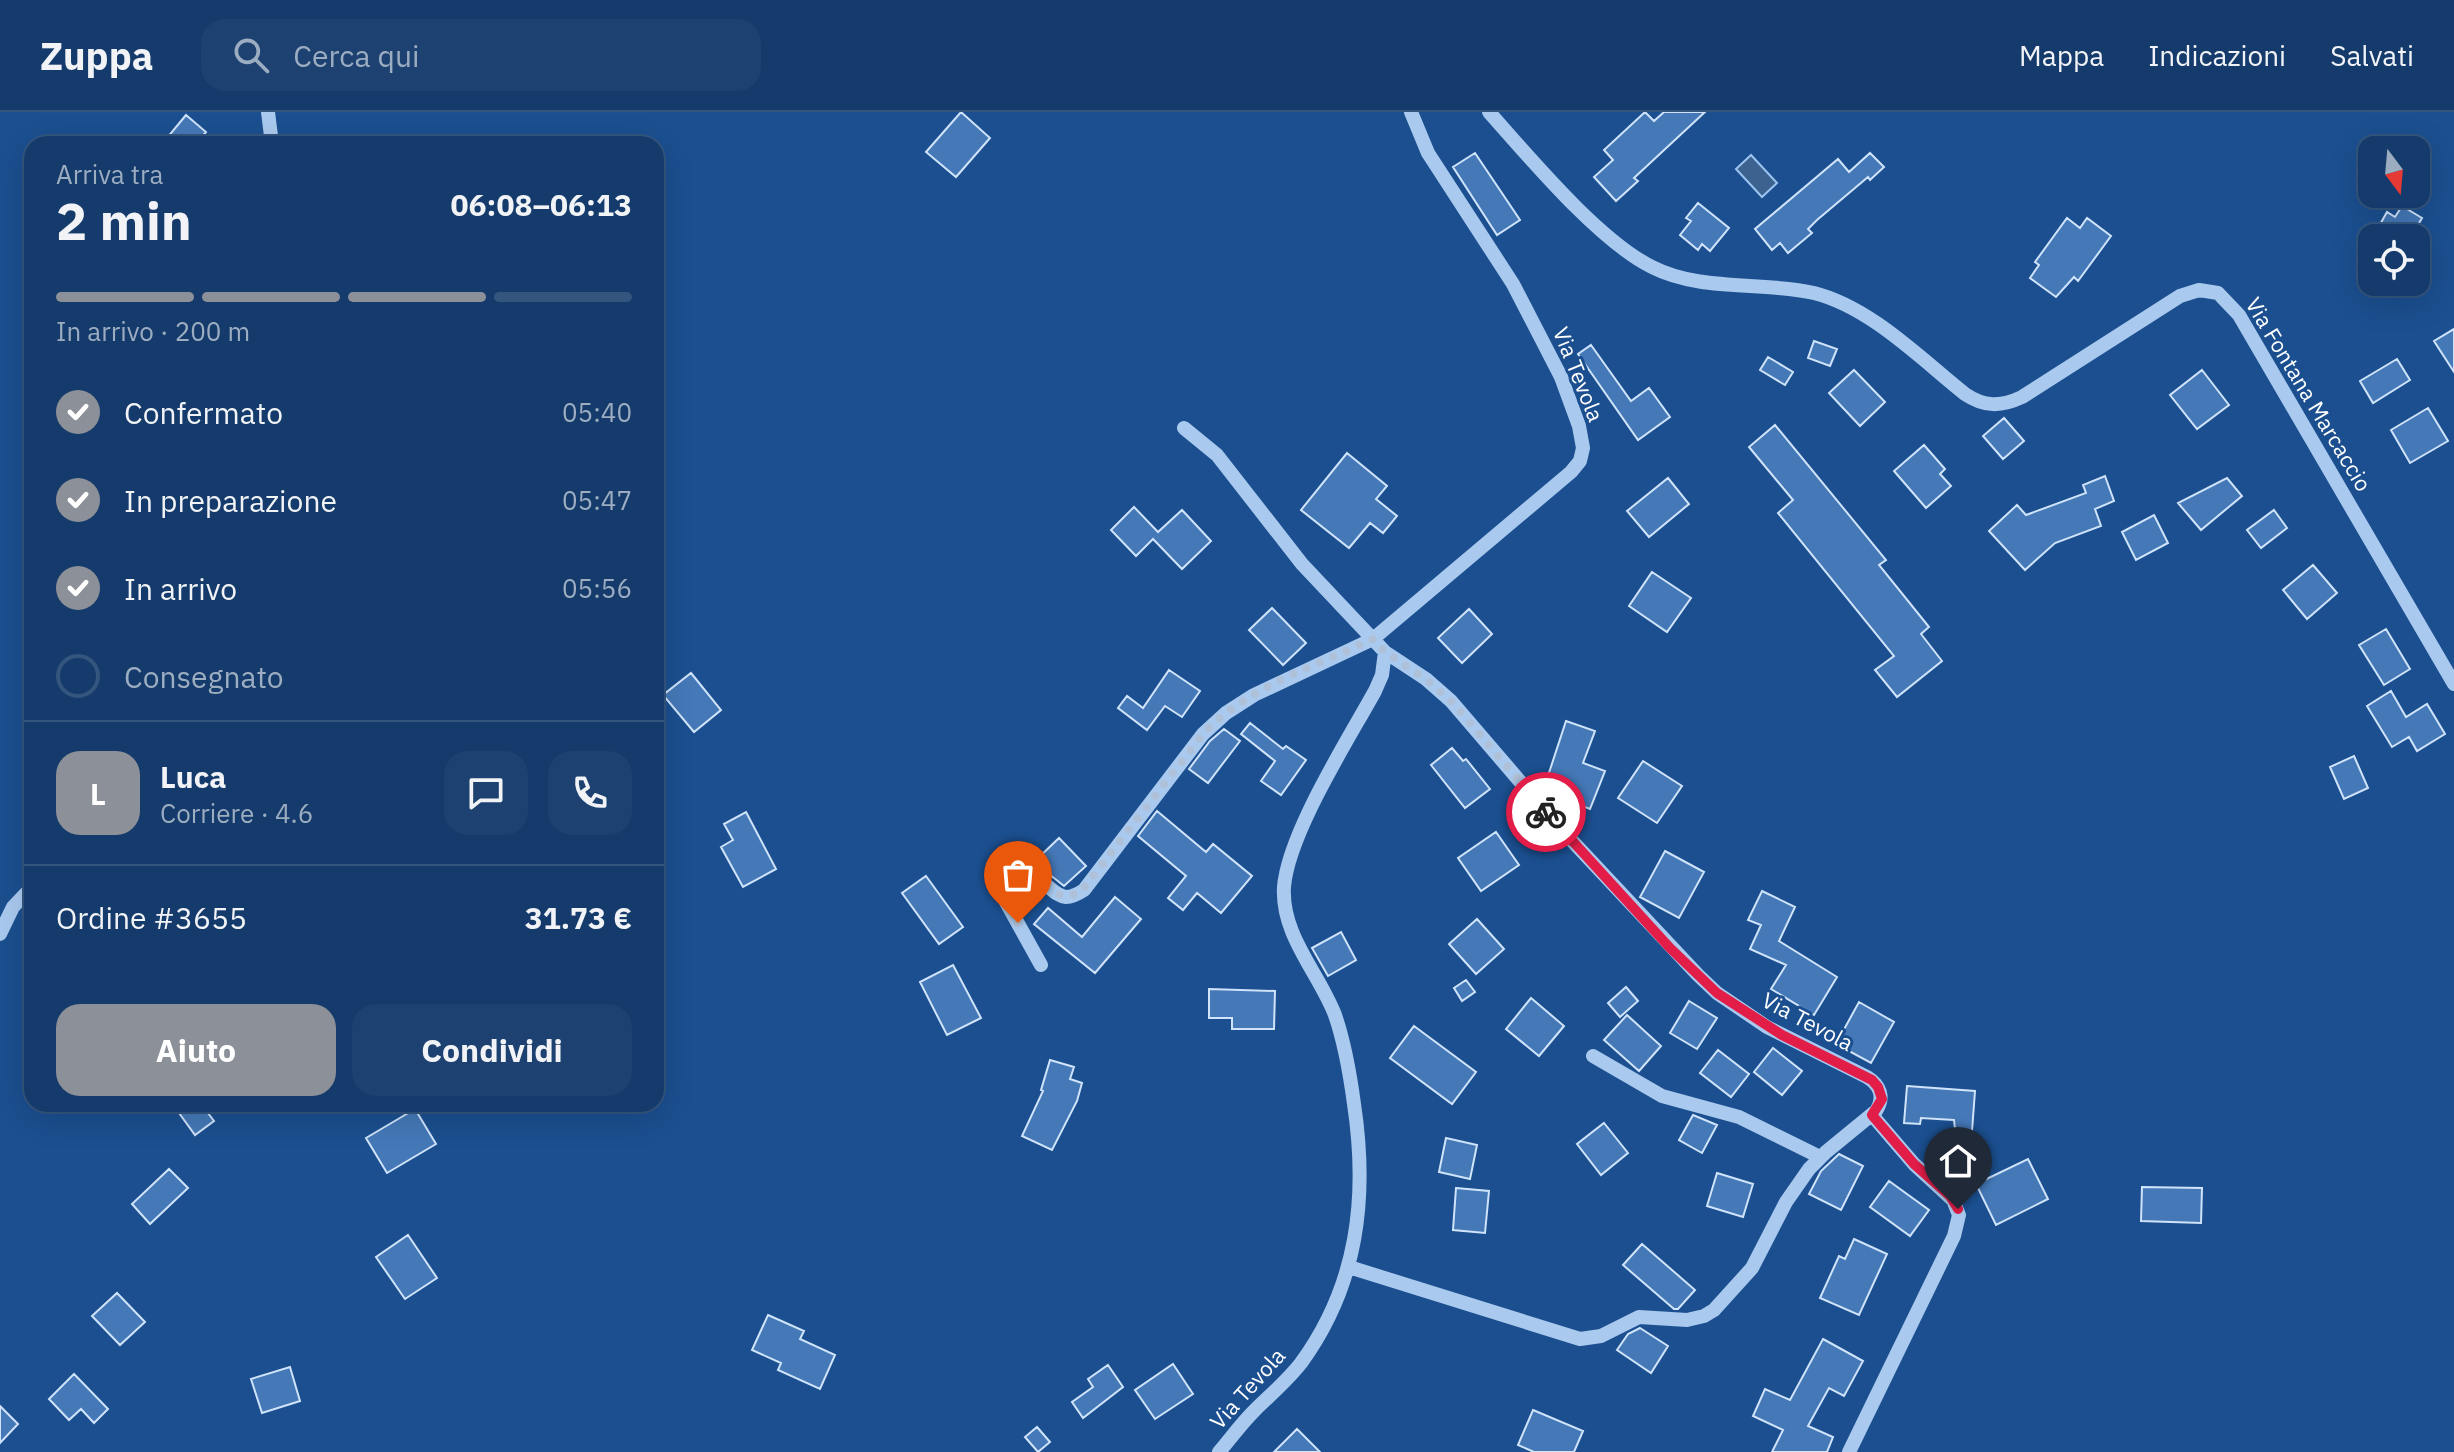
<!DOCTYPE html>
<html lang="it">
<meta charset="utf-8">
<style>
body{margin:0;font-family:"IBM Plex Sans",sans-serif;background:#1d4271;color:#f1f3f6;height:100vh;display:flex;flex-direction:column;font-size:30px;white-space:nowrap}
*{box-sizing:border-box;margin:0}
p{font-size:26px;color:#9dadc1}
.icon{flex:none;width:44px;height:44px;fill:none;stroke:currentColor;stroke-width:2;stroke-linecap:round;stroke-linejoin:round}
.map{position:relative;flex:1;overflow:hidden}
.side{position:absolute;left:24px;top:24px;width:640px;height:976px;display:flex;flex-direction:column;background:#143b6b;border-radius:24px;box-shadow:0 8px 32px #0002,0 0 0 2px #33557e}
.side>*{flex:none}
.needle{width:52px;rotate:164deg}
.tools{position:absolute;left:2358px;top:24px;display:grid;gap:16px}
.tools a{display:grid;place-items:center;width:72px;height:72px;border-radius:16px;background:#143b6b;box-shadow:0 8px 32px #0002,0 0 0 2px #33557e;font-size:40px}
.pin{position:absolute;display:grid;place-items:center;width:68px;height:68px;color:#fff;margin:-82px -34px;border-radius:50% 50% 50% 0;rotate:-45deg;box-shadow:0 0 8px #0007}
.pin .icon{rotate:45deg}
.courier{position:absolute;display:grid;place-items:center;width:80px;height:80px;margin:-40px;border:6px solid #e11d48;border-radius:50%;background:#fff;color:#222;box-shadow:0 2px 10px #0007}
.summary em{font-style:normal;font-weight:700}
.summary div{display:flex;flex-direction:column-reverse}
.summary{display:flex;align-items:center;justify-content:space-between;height:136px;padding:0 32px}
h1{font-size:52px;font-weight:700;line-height:60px}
.bar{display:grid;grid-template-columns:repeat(4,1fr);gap:12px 8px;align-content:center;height:96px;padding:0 32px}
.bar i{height:10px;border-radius:6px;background:#33557e}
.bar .current{background:#8c9099}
.bar p{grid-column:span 4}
.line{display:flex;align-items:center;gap:20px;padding:0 32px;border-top:2px solid #33557e}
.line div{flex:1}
.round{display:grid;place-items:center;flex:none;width:84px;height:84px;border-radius:24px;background:#1d4271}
ol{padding:0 32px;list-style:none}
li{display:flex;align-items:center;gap:24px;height:88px}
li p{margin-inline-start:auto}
li .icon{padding:8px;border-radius:50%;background:#8c9099;color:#fff;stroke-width:4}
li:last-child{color:#9dadc1}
li i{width:44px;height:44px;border:4px solid #33557e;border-radius:50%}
.cta{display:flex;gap:16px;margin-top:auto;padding:16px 32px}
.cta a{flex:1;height:92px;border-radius:24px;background:#8c9099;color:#fff;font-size:32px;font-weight:700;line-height:92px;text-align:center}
.cta a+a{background:#1d4271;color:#f1f3f6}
header{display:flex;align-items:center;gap:48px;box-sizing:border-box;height:112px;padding:0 40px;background:#143b6b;border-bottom:2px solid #33557e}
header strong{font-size:38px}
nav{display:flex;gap:44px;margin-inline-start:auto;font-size:28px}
.search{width:560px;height:72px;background:#1d4271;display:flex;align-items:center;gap:20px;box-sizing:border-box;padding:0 28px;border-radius:24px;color:#9dadc1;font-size:30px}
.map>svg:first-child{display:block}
</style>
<header>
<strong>Zuppa</strong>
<div class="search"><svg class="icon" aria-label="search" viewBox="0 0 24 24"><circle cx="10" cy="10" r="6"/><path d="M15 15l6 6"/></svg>Cerca qui</div>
<nav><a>Mappa</a><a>Indicazioni</a><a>Salvati</a></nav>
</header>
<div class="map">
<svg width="2454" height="1340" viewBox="0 0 2454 1340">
<rect width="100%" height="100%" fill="#1b4f8f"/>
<path fill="#3c6290" stroke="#9cc4f0" stroke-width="2" d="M1751,43L1777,71L1762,85L1736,57Z"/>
<path fill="#4478b7" stroke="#cfe3fa" stroke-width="2" d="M961,0L990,26L956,65L926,40Z
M1645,0L1654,9L1664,0H1705L1634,66L1638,69L1616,89L1594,65L1613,48L1604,38Z
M186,3L206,20L196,32H162Z
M1475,41L1520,108L1497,123L1453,55Z
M1870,41L1884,55L1870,68L1868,65L1817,108L1808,117L1812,121L1788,141L1780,131L1772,138L1755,117L1838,47L1849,60Z
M1698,91L1729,116L1710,139L1702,132L1698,138L1680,123L1691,109L1686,106Z
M2402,94L2422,106L2410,126H2395L2378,116L2387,100L2395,105Z
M2067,106L2080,116L2087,106L2111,124L2078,169L2074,165L2056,185L2030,166L2039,153L2035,150Z
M2454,217V260L2434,229Z
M1814,229L1837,237L1830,254L1808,246Z
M1591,233L1631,289L1649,276L1670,305L1638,328L1578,242Z
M1768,245L1793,260L1785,273L1760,258Z
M2397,247L2410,268L2373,291L2360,269Z
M1854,258L1885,290L1860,314L1829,281Z
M2202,258L2229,293L2197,317L2170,283Z
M2428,296L2448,329L2410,351L2391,318Z
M2004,306L2024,329L2003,347L1983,324Z
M1775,313L1886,448L1879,453L1929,515L1921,522L1942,549L1897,585L1875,558L1894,544L1778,401L1793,388L1749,335Z
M1924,333L1945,357L1940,362L1951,374L1926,396L1894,359Z
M1347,341L1387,374L1376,387L1397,404L1383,421L1370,411L1349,436L1301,398Z
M2105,364L2114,389L2095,397L2101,414L2055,431L2025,458L1989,419L2017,393L2026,403L2086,381L2083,373Z
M1668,366L1689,392L1649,425L1627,399Z
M2227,366L2242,384L2201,418L2178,391Z
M1134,395L1158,420L1182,398L1211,429L1182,457L1153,427L1136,444L1111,418Z
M2274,398L2287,416L2261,436L2247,418Z
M2154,403L2168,431L2136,448L2122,420Z
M2313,453L2337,481L2307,507L2283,478Z
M1652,460L1691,486L1667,520L1629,494Z
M1272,496L1306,531L1283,553L1249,518Z
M1469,497L1492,522L1462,551L1438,526Z
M2386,517L2410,557L2384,573L2359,533Z
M1169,558L1200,579L1182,605L1165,594L1147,618L1118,596L1127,584L1143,596Z
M691,561L721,598L694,620L663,583Z
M2391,579L2406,605L2427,592L2445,622L2417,639L2409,625L2392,635L2367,594Z
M1566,609L1595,619L1583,651L1605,659L1590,697L1543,679Z
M1250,611L1283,637L1286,634L1306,648L1281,683L1261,669L1275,649L1241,622Z
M1224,617L1240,629L1208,671L1189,657L1210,629Z
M1452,636L1463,649L1466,647L1490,677L1465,696L1431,653Z
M2354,644L2368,676L2344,687L2330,655Z
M1643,649L1682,674L1657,711L1618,686Z
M1157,699L1206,740L1213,732L1252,764L1221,801L1197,781L1183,798L1168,786L1186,764L1138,724Z
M746,700L776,757L743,775L721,735L733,728L724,712Z
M1496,720L1519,753L1481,779L1458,746Z
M1059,726L1086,754L1064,774L1034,750Z
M1665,739L1704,760L1679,806L1640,785Z
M926,764L963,815L939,832L902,781Z
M1762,779L1795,795L1779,829L1837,865L1814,903L1771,877L1786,853L1750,837L1761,813L1748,808Z
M1115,785L1141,807L1095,861L1034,812L1048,796L1082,825Z
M1477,807L1504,837L1476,862L1449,832Z
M1341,820L1356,848L1328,864L1312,836Z
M953,853L981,906L947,923L920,870Z
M1466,868L1475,880L1462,889L1454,876Z
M1626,875L1638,889L1620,905L1608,891Z
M1209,877L1275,879L1274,917H1232V906H1209Z
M1531,886L1564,914L1539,944L1506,917Z
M1689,889L1717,906L1697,937L1670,921Z
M1859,890L1894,910L1871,951L1836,932Z
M1627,903L1661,934L1639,959L1604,928Z
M1414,914L1476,960L1452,992L1390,946Z
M1773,936L1802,959L1782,983L1754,960Z
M1718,938L1749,962L1731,985L1700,961Z
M1050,948L1074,955L1070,967L1082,971L1077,989L1052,1038L1022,1024L1043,979L1041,978Z
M1907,974L1975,979L1972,1019L1955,1017L1954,1008L1921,1006L1920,1012L1904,1011Z
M191,992H201L214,1009L195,1023L179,1001Z
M415,997L436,1032L387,1061L366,1026Z
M1693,1003L1717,1013L1702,1041L1679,1028Z
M1604,1011L1628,1041L1601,1063L1577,1032Z
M1446,1026L1477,1033L1470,1067L1439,1060Z
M1839,1042L1863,1054L1841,1098L1809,1082L1821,1059Z
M2028,1047L2048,1087L1996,1113L1976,1072Z
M169,1057L188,1076L150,1112L132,1092Z
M1717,1061L1753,1072L1743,1105L1707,1094Z
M1889,1069L1929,1098L1910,1124L1870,1095Z
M2142,1075L2202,1076L2201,1111L2141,1109Z
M1456,1076L1489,1079L1485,1121L1453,1118Z
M408,1123L437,1166L405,1187L376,1145Z
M1854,1127L1887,1142L1859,1203L1820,1186L1839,1144L1845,1147Z
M1642,1132L1695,1178L1678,1197H1674L1623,1153Z
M117,1181L145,1210L120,1233L92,1204Z
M768,1203L804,1219L800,1227L835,1243L820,1277L778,1258L781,1251L752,1238Z
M1640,1216L1668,1234L1651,1261L1617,1238L1628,1222Z
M1823,1227L1863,1249L1844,1284L1829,1276L1808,1314L1833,1325L1827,1340H1772L1783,1318L1753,1304L1765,1277L1790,1288Z
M1173,1252L1193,1282L1155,1307L1135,1278Z
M1108,1253L1123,1275L1083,1306L1072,1290L1093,1275L1088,1267Z
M290,1255L300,1289L262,1301L251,1267Z
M74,1262L108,1297L94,1311L81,1297L69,1308L49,1287Z
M0,1294L18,1312L0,1331Z
M1533,1298L1583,1319L1574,1340H1534L1518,1333Z
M1037,1315L1050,1330L1038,1340L1025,1325Z
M1297,1317L1320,1340H1274Z"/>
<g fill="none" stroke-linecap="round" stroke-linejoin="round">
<path stroke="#a9c9ee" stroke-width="14" d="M268,0L272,32
M1489,0C1530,46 1598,128 1652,155C1701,180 1761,169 1814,181C1870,195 1920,246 1965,282C1984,295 2001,295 2022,285L2180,184L2199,178L2218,181L2239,203L2454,572
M1184,316L1217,343L1302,452L1385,540L1426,567L1451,589L1560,716L1698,863L1717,881L1767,915L1867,965C1880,973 1885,985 1876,999L1826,1040L1809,1057L1786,1090L1752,1156L1714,1198L1704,1204L1687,1208L1639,1205L1601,1224L1580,1227L1349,1155
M0,822L13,795L32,775
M1041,853L1006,790C997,769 1021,762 1038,768C1048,772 1055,784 1066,785C1073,785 1078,782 1084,778L1203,622L1226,601L1254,583L1373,527L1571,360L1580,349L1583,336L1579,314L1561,265L1513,172L1428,41L1411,0
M1593,944L1662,984L1739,1005L1820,1045
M1219,1340C1231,1326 1241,1312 1254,1299C1270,1283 1287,1269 1301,1251C1358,1173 1368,1085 1354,992C1350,962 1345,932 1335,903C1319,861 1281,823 1284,775C1288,722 1348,628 1375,579L1382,563L1385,540
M1849,1340L1954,1124L1959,1103L1953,1088L1914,1052L1872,1003"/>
</g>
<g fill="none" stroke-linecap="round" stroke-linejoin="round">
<path stroke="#afc1d8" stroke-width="8" stroke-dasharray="0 14.4" d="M1018,811L1006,790L1003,779L1009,771C1036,759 1041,775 1063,784L1080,781L1203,622C1247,575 1316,554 1373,527L1385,540L1426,567L1451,589L1546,700"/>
<path stroke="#e11d48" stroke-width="10" d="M1546,700L1670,836L1717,881L1782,923L1872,968L1878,975L1882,987L1872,1003L1914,1052L1950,1084L1958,1097"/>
</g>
<g text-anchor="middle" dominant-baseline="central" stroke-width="6" stroke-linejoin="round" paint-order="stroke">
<g font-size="22" fill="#fff" stroke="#1b4f8f">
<text transform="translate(1579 262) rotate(68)">Via Tevola</text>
<text transform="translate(2309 282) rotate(59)">Via Fontana Marcaccio</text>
<text transform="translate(1808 909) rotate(28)">Via Tevola</text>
<text transform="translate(1247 1276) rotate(-48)">Via Tevola</text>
</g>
</g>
</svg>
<div class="tools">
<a><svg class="needle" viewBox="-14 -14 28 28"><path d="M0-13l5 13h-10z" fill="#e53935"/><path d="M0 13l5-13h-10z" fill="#9dadc1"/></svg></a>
<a><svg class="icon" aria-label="locate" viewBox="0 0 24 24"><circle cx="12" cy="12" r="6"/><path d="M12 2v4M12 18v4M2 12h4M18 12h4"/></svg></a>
</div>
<div class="pin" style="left:1018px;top:811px;background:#ea580c"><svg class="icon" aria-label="bag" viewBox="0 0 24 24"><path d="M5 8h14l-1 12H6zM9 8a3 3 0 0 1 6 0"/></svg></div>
<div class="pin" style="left:1958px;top:1097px;background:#1f2937"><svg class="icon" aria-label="home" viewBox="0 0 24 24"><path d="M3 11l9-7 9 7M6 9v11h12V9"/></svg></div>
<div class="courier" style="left:1546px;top:700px"><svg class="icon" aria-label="bike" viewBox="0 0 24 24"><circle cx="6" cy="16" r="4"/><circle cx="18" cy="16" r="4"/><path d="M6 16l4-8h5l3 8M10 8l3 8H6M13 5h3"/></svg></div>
<section class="side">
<div class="summary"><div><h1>2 min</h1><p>Arriva tra</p></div><em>06:08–06:13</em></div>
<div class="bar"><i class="current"></i><i class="current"></i><i class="current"></i><i></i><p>In arrivo · 200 m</p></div>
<ol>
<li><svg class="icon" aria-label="check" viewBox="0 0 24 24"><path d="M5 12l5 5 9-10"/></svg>Confermato<p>05:40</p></li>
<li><svg class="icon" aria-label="check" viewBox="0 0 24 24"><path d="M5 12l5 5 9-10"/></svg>In preparazione<p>05:47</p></li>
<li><svg class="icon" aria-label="check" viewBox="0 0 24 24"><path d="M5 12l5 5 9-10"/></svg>In arrivo<p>05:56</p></li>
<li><i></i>Consegnato</li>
</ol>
<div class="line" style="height:144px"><b class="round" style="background:#8c9099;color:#fff">L</b><div><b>Luca</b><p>Corriere · 4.6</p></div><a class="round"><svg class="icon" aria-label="chat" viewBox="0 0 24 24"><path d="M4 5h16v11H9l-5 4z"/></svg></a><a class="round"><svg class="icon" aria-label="phone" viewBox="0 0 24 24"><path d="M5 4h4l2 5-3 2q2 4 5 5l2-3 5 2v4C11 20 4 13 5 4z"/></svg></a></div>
<div class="line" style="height:104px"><div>Ordine #3655</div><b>31.73 €</b></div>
<div class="cta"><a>Aiuto</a><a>Condividi</a></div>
</section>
</div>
